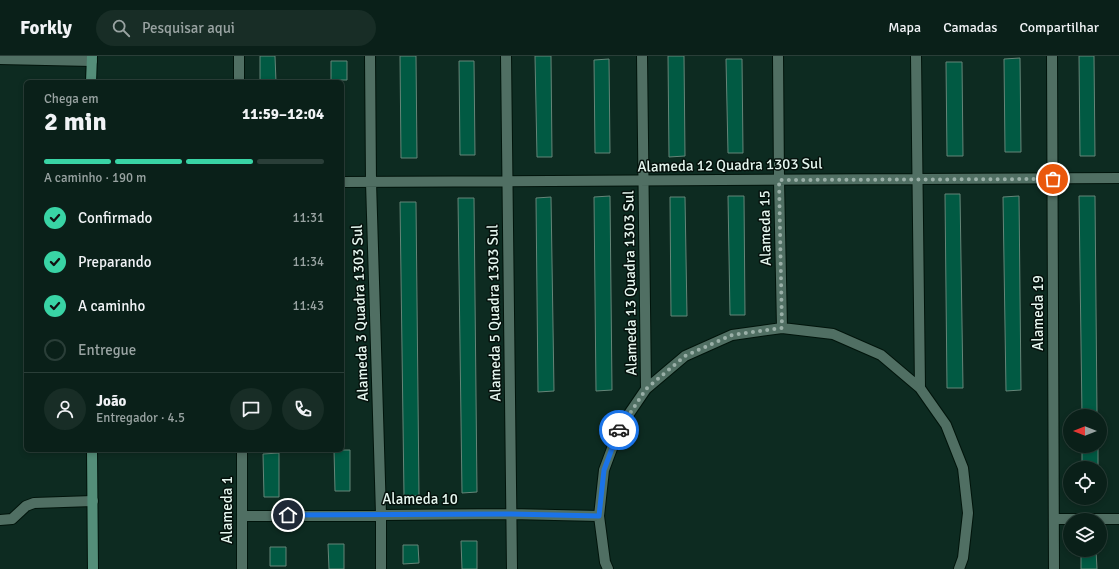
<!DOCTYPE html>
<html lang="pt">
<meta charset="utf-8">
<style>
body{margin:0;font-family:Signika,sans-serif;background:#182d26;color:#f1f3f6;height:100vh;display:flex;flex-direction:column;font-size:15px;white-space:nowrap}
*{box-sizing:border-box;margin:0}
p{font-size:13px;color:#99a3a2}
.icon{flex:none;width:22px;height:22px;fill:none;stroke:currentColor;stroke-width:2;stroke-linecap:round;stroke-linejoin:round}
.map{position:relative;flex:1;overflow:hidden}
.side{position:absolute;left:24px;top:24px;width:320px;height:372px;display:flex;flex-direction:column;background:#0a2019;border-radius:6px;box-shadow:0 2px 6px #0003,0 0 0 1px #2a3e38}
.side>*{flex:none}
.needle{width:26px;rotate:270deg}
.fabs{position:absolute;left:1063px;top:353px;display:grid;gap:8px}
.fabs a{display:grid;place-items:center;width:44px;height:44px;border-radius:50%;background:#0a2019;box-shadow:0 2px 6px #0003,0 0 0 1px #2a3e38;font-size:20px}
.pin{position:absolute;display:grid;place-items:center;width:34px;height:34px;color:#fff;margin:-17px;border:2px solid #fff;border-radius:50%;box-shadow:0 1px 4px #0007}
.courier{position:absolute;display:grid;place-items:center;width:40px;height:40px;margin:-20px;border:3px solid #1a73e8;border-radius:50%;background:#fff;color:#222;box-shadow:0 1px 5px #0007}
.overview em{font-style:normal;font-weight:800}
.overview div{display:flex;flex-direction:column-reverse}
.overview{display:flex;align-items:center;justify-content:space-between;height:68px;padding:0 20px}
h1{font-size:26px;font-weight:800;line-height:30px}
.bar{display:grid;grid-template-columns:repeat(4,1fr);gap:6px 4px;align-content:center;height:48px;padding:0 20px}
.bar i{height:5px;border-radius:3px;background:#2a3e38}
.bar .current{background:#39d4a5}
.bar p{grid-column:span 4}
.line{display:flex;align-items:center;gap:10px;padding:0 20px;border-top:1px solid #2a3e38}
.line div{flex:1}
.round{display:grid;place-items:center;flex:none;width:42px;height:42px;border-radius:21px;background:#182d26}
ol{padding:0 20px;list-style:none}
li{display:flex;align-items:center;gap:12px;height:44px}
li p{margin-inline-start:auto}
li .icon{padding:4px;border-radius:50%;background:#39d4a5;color:#111;stroke-width:4}
li:last-child{color:#99a3a2}
li i{width:22px;height:22px;border:2px solid #2a3e38;border-radius:50%}
header{display:flex;align-items:center;gap:24px;box-sizing:border-box;height:56px;padding:0 20px;background:#0a2019;border-bottom:1px solid #2a3e38}
header strong{font-size:19px}
nav{display:flex;gap:22px;margin-inline-start:auto;font-size:14px}
.search{width:280px;height:36px;background:#182d26;display:flex;align-items:center;gap:10px;box-sizing:border-box;padding:0 14px;border-radius:22px;color:#99a3a2;font-size:15px}
.map>svg:first-child{display:block}
</style>
<header>
<strong>Forkly</strong>
<div class="search"><svg class="icon" aria-label="search" viewBox="0 0 24 24"><circle cx="10" cy="10" r="6"/><path d="M15 15l6 6"/></svg>Pesquisar aqui</div>
<nav><a>Mapa</a><a>Camadas</a><a>Compartilhar</a></nav>
</header>
<div class="map">
<svg width="1119" height="513" viewBox="0 0 1119 513">
<rect width="100%" height="100%" fill="#0d2b21"/>
<path fill="#015a43" stroke="#658578" d="M260,0H275L276,26H260Z
M400,0H416L417,102H401Z
M535,0H551L552,101H537Z
M668,0H684L685,100L669,101Z
M1079,0H1094L1095,100H1080Z
M1020,2L1021,96H1005L1004,3Z
M609,3L610,97H595L594,4Z
M726,3H742L743,97H728Z
M331,5H347V24H331Z
M459,5H474L475,99H460Z
M946,6H962L963,100H947Z
M945,138H960L963,332H947Z
M610,140L612,334L596,335L594,141Z
M728,140H744L745,259H730Z
M1019,140L1021,334L1006,335L1003,141Z
M1079,140H1095L1097,359H1082Z
M551,141L554,335L538,336L536,142Z
M670,141H685L687,260H671Z
M458,142H474L477,436L462,437Z
M400,146H416L419,440H404Z
M1098,390V409H1082V391Z
M334,394H350V435H335Z
M279,397V441H264L263,398Z
M461,485H477V513H462Z
M328,488H344V513H329Z
M403,489H418L419,507L403,508Z
M270,491H286V510H270Z
M1081,494H1096L1097,513H1081Z"/>
<g fill="none" stroke-linecap="round" stroke-linejoin="round">
<defs>
<path id="street" d="M239,0V26
M370,0L371,126L381,458V513
M506,0L512,513
M642,0L646,333
M778,0L779,124L782,272
M916,0L920,332
M1052,0L1054,513
M0,3L92,5
M342,126L1119,122
M242,394V513
M242,460L511,458L599,460
M1054,463H1119
M0,464L12,463L26,450L34,447L93,445
M608,513L605,506L599,460L604,414L620,371L646,333L685,300L732,279L782,272L833,278L881,299L920,332L946,369L963,412L968,457L963,502L959,513"/>
<path id="secondary" d="M91,26L92,0
M92,394L93,513"/>
</defs>
<use href="#street" stroke="#00140b" stroke-width="12"/>
<use href="#secondary" stroke="#00140b" stroke-width="12"/>
<use href="#street" stroke="#506f63" stroke-width="10"/>
<use href="#secondary" stroke="#548e79" stroke-width="10"/>
</g>
<g fill="none" stroke-linecap="round" stroke-linejoin="round">
<path stroke="#99afa7" stroke-width="4" stroke-dasharray="0 7.2" d="M619,374L646,333L685,300L732,279L782,272L779,124L1053,123"/>
<path stroke="#1a73e8" stroke-width="5" d="M288,459L511,458L599,460L604,414L619,374"/>
</g>
<g text-anchor="middle" dominant-baseline="central" stroke-width="3" stroke-linejoin="round" paint-order="stroke">
<g font-size="15" fill="#e5f6ef" stroke="#05110c">
<text transform="translate(730 109) rotate(-1)">Alameda 12 Quadra 1303 Sul</text>
<text transform="translate(765 172) rotate(-91)">Alameda 15</text>
<text transform="translate(630 227) rotate(-91)">Alameda 13 Quadra 1303 Sul</text>
<text transform="translate(360 257) rotate(-92)">Alameda 3 Quadra 1303 Sul</text>
<text transform="translate(494 257) rotate(-91)">Alameda 5 Quadra 1303 Sul</text>
<text transform="translate(1038 257) rotate(-90)">Alameda 19</text>
<text x="420" y="443">Alameda 10</text>
<text transform="translate(227 454) rotate(-90)">Alameda 1</text>
</g>
</g>
</svg>
<div class="fabs">
<a><svg class="needle" viewBox="-14 -14 28 28"><path d="M0-13l5 13h-10z" fill="#e53935"/><path d="M0 13l5-13h-10z" fill="#99a3a2"/></svg></a>
<a><svg class="icon" aria-label="locate" viewBox="0 0 24 24"><circle cx="12" cy="12" r="6"/><path d="M12 2v4M12 18v4M2 12h4M18 12h4"/></svg></a>
<a><svg class="icon" aria-label="layers" viewBox="0 0 24 24"><path d="M12 4l9 5-9 5-9-5zM3 14l9 5 9-5"/></svg></a>
</div>
<div class="pin" style="left:1053px;top:123px;background:#ea580c"><svg class="icon" aria-label="bag" viewBox="0 0 24 24"><path d="M5 8h14l-1 12H6zM9 8a3 3 0 0 1 6 0"/></svg></div>
<div class="pin" style="left:288px;top:459px;background:#1f2937"><svg class="icon" aria-label="home" viewBox="0 0 24 24"><path d="M3 11l9-7 9 7M6 9v11h12V9"/></svg></div>
<div class="courier" style="left:619px;top:374px"><svg class="icon" aria-label="car" viewBox="0 0 24 24"><path d="M5 17H2v-5l4-1 3-4h7l3 4 3 1v5h-3M9 17h6M6 11h13"/><circle cx="7" cy="17" r="2"/><circle cx="17" cy="17" r="2"/></svg></div>
<section class="side">
<div class="overview"><div><h1>2 min</h1><p>Chega em</p></div><em>11:59–12:04</em></div>
<div class="bar"><i class="current"></i><i class="current"></i><i class="current"></i><i></i><p>A caminho · 190 m</p></div>
<ol>
<li><svg class="icon" aria-label="check" viewBox="0 0 24 24"><path d="M5 12l5 5 9-10"/></svg>Confirmado<p>11:31</p></li>
<li><svg class="icon" aria-label="check" viewBox="0 0 24 24"><path d="M5 12l5 5 9-10"/></svg>Preparando<p>11:34</p></li>
<li><svg class="icon" aria-label="check" viewBox="0 0 24 24"><path d="M5 12l5 5 9-10"/></svg>A caminho<p>11:43</p></li>
<li><i></i>Entregue</li>
</ol>
<div class="line" style="height:72px"><a class="round"><svg class="icon" aria-label="person" viewBox="0 0 24 24"><circle cx="12" cy="8" r="4"/><path d="M4 21q1-7 8-7t8 7"/></svg></a><div><b>João</b><p>Entregador · 4.5</p></div><a class="round"><svg class="icon" aria-label="chat" viewBox="0 0 24 24"><path d="M4 5h16v11H9l-5 4z"/></svg></a><a class="round"><svg class="icon" aria-label="phone" viewBox="0 0 24 24"><path d="M5 4h4l2 5-3 2q2 4 5 5l2-3 5 2v4C11 20 4 13 5 4z"/></svg></a></div>
</section>
</div>
